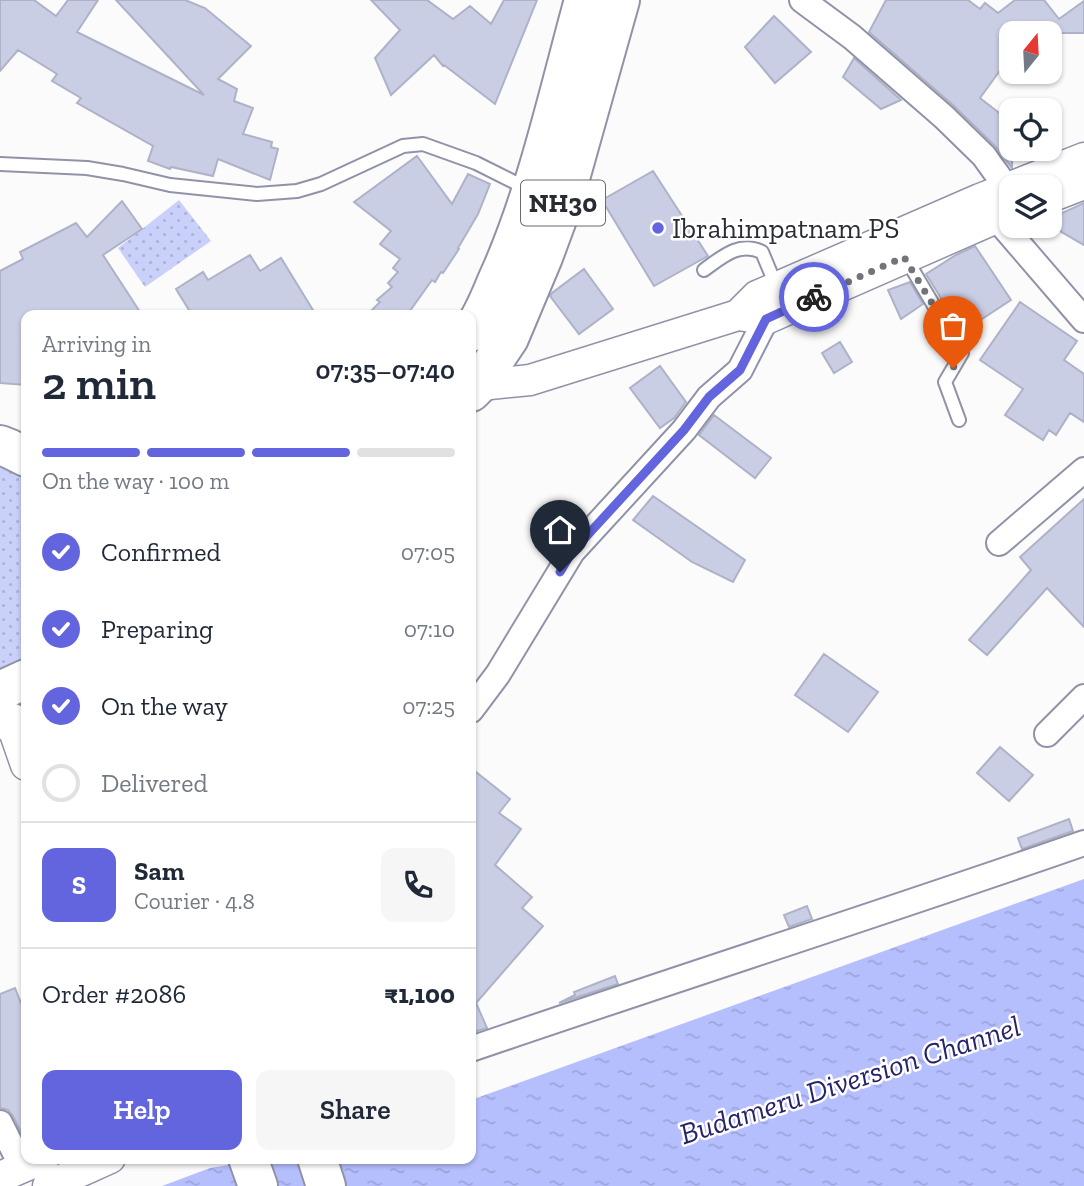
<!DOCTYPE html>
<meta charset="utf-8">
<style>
body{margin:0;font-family:"Zilla Slab",serif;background:#f6f6f7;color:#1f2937;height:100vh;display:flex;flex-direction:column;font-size:26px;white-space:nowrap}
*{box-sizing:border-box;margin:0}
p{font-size:23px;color:#747a83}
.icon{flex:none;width:38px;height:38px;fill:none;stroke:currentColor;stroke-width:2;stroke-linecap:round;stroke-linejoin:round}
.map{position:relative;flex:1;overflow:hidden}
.drawer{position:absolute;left:21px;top:310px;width:455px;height:854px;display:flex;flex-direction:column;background:#fff;border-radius:14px;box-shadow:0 2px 5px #0004}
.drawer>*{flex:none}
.needle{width:46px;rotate:18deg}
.controls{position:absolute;left:999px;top:21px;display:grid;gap:14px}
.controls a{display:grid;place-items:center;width:63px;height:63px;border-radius:14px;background:#fff;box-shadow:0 2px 5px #0004;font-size:35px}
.pin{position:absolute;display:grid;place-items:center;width:60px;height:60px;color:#fff;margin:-72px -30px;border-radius:50% 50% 50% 0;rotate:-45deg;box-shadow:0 0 7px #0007}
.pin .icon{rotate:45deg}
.courier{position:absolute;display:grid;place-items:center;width:70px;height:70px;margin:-35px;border:5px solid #6365de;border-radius:50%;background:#fff;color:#222;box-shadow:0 2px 9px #0007}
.headline em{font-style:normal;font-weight:600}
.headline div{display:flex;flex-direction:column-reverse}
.headline{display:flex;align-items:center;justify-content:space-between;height:119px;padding:0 21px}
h1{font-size:46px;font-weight:600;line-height:52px}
.bar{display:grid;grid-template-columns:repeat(4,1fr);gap:10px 7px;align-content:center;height:84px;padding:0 21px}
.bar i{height:9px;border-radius:5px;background:#e0e1e3}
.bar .on{background:#6365de}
.bar p{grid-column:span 4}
.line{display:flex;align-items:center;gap:18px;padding:0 21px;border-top:2px solid #e0e1e3}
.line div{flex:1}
.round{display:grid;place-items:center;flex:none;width:74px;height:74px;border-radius:14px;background:#f6f6f7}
ol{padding:0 21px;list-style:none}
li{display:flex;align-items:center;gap:21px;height:77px}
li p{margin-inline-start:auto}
li .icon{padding:7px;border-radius:50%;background:#6365de;color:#fff;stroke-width:4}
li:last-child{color:#747a83}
li i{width:38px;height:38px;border:4px solid #e0e1e3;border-radius:50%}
.button{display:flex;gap:14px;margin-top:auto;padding:14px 21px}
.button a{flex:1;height:80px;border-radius:14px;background:#6365de;color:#fff;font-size:28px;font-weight:600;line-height:80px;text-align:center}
.button a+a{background:#f6f6f7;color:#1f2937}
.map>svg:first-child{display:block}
</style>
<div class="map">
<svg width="1084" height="1186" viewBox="0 0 1084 1186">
<defs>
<pattern id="grass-dots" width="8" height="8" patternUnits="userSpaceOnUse" patternTransform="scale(1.75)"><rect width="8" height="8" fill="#c9d0fa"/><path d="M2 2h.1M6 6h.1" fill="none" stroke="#adb3d7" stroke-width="1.8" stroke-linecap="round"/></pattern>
<pattern id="water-ripples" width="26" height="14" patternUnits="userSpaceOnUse" patternTransform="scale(1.75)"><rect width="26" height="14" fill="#b6bffe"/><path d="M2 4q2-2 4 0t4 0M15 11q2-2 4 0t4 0" fill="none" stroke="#9da4da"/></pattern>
</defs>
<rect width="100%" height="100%" fill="#fbfbfb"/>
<path fill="url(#grass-dots)" d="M179,200L211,241L145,287L118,248Z
M0,462L12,466L26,477V658L0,673Z"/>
<path fill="url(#water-ripples)" d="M1084,879V1186H162L210,1168L264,1159L471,1158V1100Z"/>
<path fill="#cacee5" stroke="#aeb2c8" stroke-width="2" d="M0,0H34L56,16L68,0H98L77,32L204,95L116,0H185L205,8L251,46L218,79L237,89L234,101L253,108L243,134L272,142L271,147L278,149L270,180L218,159L213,176L171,167L170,169L148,161L153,146L77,103L81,98L52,81L57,74L18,50L0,71Z
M371,0H427L453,19L470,6L491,24L504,0H537L495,104L444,65L443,66L434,55L391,95L375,58L400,30Z
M886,0H968L980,9L985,3L998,13L1015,0H1044L1059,19L1084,1V33H1012V54L980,98L1012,123V168L995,146L954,106L869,32Z
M774,16L811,52L775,83L745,47Z
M854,58L901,100L881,109L843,77Z
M417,156L452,204L468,174L490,184L478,214L458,248L459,249L443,273L441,272L435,282L432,280L407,315H367L380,302L377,300L392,287L388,283L398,272L393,268L400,259L380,244L391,231L354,202Z
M653,171L708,256L654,286L602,200Z
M122,201L142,229L103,255L142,315H26V341L22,343L26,360V385L0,383V271L23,259L20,252L76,223L87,237Z
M1084,203V245L1053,227L1060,214Z
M975,246L1011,300L962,332L926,274L956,255Z
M250,255L260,271L281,258L316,315H192L176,289L203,272L208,280Z
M584,269L613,309L579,334L550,296L552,293Z
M910,282L923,304L901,319L888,290Z
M1020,302L1077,341L1064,360L1084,374V422L1070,413L1056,435L1049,430L1043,440L1005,415L1023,389L980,360Z
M840,342L852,362L834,373L822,353Z
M660,366L686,402L674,418L660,428L630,388Z
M714,415L771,458L755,478L699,435Z
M653,496L745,560L733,582L692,562L633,520Z
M1084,499V627L1047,588L987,655L969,640L1031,570L1020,557Z
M824,654L878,692L848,732L795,695Z
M1000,747L1033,775L1009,801L977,773Z
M471,768L510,799L499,813L521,829L495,865L532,897L522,908L543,926L476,1003L487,1028L471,1033Z
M1069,819L1073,831L1022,849L1018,838Z
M807,906L812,919L789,927L784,915Z
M615,976L618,984L559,1003L575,995L574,992Z
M15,988L21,1003L26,1000V1142L13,1116L8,1110L0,1108V994Z"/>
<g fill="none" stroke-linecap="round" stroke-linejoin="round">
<defs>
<path id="service" d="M0,164L87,168L123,174L170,185L257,194L297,191L321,184L403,146L423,144L476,163L516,183
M905,257L962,353L945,382L959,420
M704,270C722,257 739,241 762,252L777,288"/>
<path id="minor" d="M802,0L852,37L944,117L984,156L1007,188
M985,205L1084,320
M999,543L1084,470
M471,710L498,674L572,552L684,430L709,397L740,370L766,319
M1047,734L1084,697
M471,1049C675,979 880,914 1084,843
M0,1123L22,1167"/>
<path id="tertiary" d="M1050,197L1084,184
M738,315L757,296L980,199L1084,158
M471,386L530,380L738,315L766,319L1012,211
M11,722L26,765
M0,1177L44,1158
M48,1186L110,1158"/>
<path id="trunk" d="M471,332C485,314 492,291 502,270C539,184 559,91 584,0
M471,392L477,386L509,338L543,257L563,203L620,0
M0,445L10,449L26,457
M0,691L26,679
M0,718L26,729
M248,1158L258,1186
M317,1158L326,1186"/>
</defs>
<use href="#service" stroke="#9093a8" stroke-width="16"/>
<use href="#minor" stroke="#9093a8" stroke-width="28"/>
<use href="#tertiary" stroke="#9093a8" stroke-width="33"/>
<use href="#trunk" stroke="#9093a8" stroke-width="42"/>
<use href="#service" stroke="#fff" stroke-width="12"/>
<use href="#minor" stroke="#fff" stroke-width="24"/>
<use href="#tertiary" stroke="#fff" stroke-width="30"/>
<use href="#trunk" stroke="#fff" stroke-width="38"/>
</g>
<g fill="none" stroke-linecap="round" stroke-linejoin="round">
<path stroke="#73747a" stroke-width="7" stroke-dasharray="0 12.6" d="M814,297L904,257L962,353L953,368"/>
<path stroke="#6365de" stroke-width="9" d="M560,572L572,552L684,430L709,397L740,370L766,319L814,297"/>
</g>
<circle fill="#6365de" stroke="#fff" stroke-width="2.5" cx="658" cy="228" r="7"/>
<g text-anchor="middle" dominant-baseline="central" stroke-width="5" stroke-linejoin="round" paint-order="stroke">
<rect fill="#fff" stroke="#6a6b71" stroke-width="2" x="521" y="180.5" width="84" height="45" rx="5"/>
<g font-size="26" font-weight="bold" fill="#2a2c34">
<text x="563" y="203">NH30</text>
</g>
<g font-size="28" fill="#2a2c34" stroke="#fff" text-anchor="start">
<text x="672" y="228">Ibrahimpatnam PS</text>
</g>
<g font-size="30" font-style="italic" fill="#26236a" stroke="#fff">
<text transform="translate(850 1080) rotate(-18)">Budameru Diversion Channel</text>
</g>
</g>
</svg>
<div class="controls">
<a><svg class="needle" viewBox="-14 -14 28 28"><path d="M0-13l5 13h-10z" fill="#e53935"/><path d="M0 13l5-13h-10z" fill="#747a83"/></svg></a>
<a><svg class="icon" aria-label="locate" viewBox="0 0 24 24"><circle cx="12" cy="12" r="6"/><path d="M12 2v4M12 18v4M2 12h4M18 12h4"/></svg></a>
<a><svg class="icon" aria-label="layers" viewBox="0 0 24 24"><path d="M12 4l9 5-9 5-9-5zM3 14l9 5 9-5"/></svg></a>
</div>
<div class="pin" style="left:953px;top:368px;background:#ea580c"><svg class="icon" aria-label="bag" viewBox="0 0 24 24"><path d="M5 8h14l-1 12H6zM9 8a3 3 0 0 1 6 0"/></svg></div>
<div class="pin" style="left:560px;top:572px;background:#1f2937"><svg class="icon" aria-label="home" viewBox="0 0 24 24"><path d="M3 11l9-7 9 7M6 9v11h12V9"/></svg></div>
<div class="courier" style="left:814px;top:297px"><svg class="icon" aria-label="bike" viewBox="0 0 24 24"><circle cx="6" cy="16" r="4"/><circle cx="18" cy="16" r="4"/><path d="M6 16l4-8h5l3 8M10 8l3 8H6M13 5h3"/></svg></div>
<section class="drawer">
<div class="headline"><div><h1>2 min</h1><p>Arriving in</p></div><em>07:35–07:40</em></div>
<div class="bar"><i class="on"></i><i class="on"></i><i class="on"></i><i></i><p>On the way · 100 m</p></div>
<ol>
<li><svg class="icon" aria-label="check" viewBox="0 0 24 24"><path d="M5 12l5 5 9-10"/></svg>Confirmed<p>07:05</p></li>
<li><svg class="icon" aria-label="check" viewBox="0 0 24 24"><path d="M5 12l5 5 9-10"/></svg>Preparing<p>07:10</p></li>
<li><svg class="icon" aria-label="check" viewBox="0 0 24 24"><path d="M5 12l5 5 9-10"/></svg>On the way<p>07:25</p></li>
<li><i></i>Delivered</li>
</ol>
<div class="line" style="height:126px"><b class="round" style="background:#6365de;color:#fff">S</b><div><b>Sam</b><p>Courier · 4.8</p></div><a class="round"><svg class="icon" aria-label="phone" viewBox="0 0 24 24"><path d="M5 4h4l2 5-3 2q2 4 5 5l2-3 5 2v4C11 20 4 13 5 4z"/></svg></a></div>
<div class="line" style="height:91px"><div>Order #2086</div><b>₹1,100</b></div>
<div class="button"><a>Help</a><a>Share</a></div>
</section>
</div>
